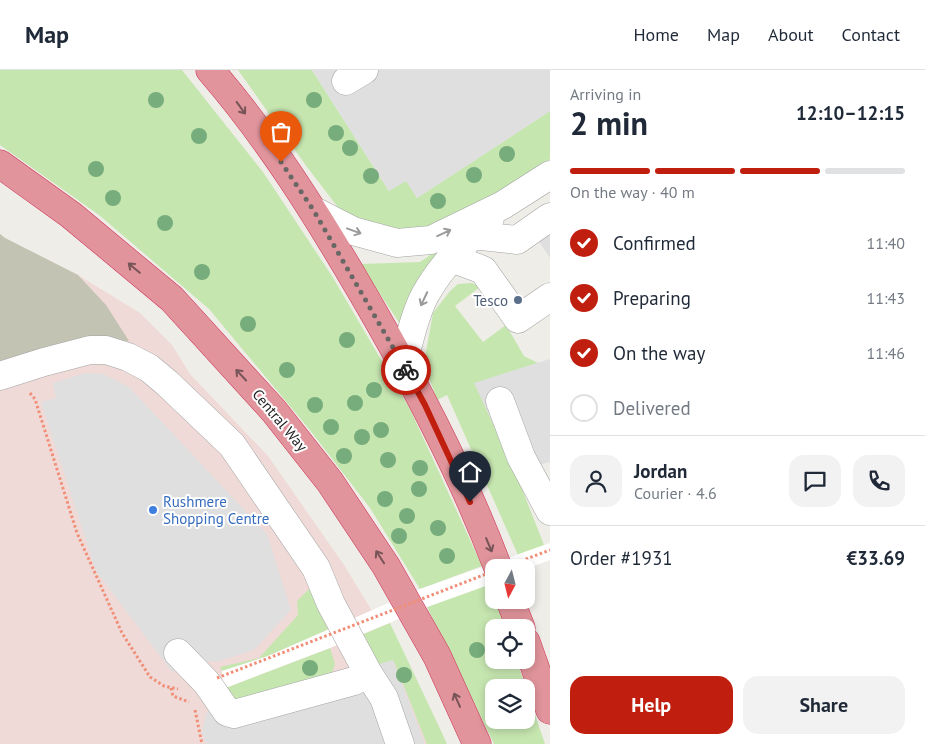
<!DOCTYPE html>
<meta charset="utf-8">
<style>
body{margin:0;font-family:"PT Sans",sans-serif;background:#f2f2f3;color:#1f2937;height:100vh;display:flex;flex-direction:column;font-size:19px;white-space:nowrap}
*{box-sizing:border-box;margin:0}
p{font-size:16px;color:#747a83}
.icon{flex:none;width:28px;height:28px;fill:none;stroke:currentColor;stroke-width:2;stroke-linecap:round;stroke-linejoin:round}
.map{position:relative;flex:1;overflow:hidden}
.panel{display:flex;flex-direction:column;background:#fff;width:375px}
.panel>*{flex:none}
.needle{width:32px;rotate:187deg}
.tools{position:absolute;left:485px;top:489px;display:grid;gap:10px}
.tools a{display:grid;place-items:center;width:50px;height:50px;border-radius:10px;background:#fff;box-shadow:0 2px 8px #0003;font-size:25px}
.pin{position:absolute;display:grid;place-items:center;width:42px;height:42px;color:#fff;margin:-51px -21px;border-radius:50% 50% 50% 0;rotate:-45deg;box-shadow:0 0 5px #0007}
.pin .icon{rotate:45deg}
.courier{position:absolute;display:grid;place-items:center;width:50px;height:50px;margin:-25px;border:4px solid #c01e0e;border-radius:50%;background:#fff;color:#222;box-shadow:0 1px 6px #0007}
.head em{font-style:normal;font-weight:700}
.head div{display:flex;flex-direction:column-reverse}
.head{display:flex;align-items:center;justify-content:space-between;height:85px;padding:0 20px}
h1{font-size:32px;font-weight:700;line-height:38px}
.bar{display:grid;grid-template-columns:repeat(4,1fr);gap:8px 5px;align-content:center;height:60px;padding:0 20px}
.bar i{height:6px;border-radius:4px;background:#e0e1e3}
.bar .on{background:#c01e0e}
.bar p{grid-column:span 4}
.line{display:flex;align-items:center;gap:12px;padding:0 20px;border-top:1px solid #e0e1e3}
.line div{flex:1}
.round{display:grid;place-items:center;flex:none;width:52px;height:52px;border-radius:15px;background:#f2f2f3}
ol{padding:0 20px;list-style:none}
li{display:flex;align-items:center;gap:15px;height:55px}
li p{margin-inline-start:auto}
li .icon{padding:5px;border-radius:50%;background:#c01e0e;color:#fff;stroke-width:4}
li:last-child{color:#747a83}
li i{width:28px;height:28px;border:2px solid #e0e1e3;border-radius:50%}
.cta{display:flex;gap:10px;margin-top:auto;padding:10px 20px}
.cta a{flex:1;height:58px;border-radius:15px;background:#c01e0e;color:#fff;font-size:20px;font-weight:700;line-height:58px;text-align:center}
.cta a+a{background:#f2f2f3;color:#1f2937}
header{display:flex;align-items:center;gap:30px;box-sizing:border-box;height:70px;padding:0 25px;background:#fff;border-bottom:1px solid #e0e1e3}
header strong{font-size:24px}
nav{display:flex;gap:28px;margin-inline-start:auto;font-size:18px}
main{display:flex;flex:1;min-height:0}
.map>svg:first-child{display:block}
</style>
<header>
<strong>Map</strong>
<nav><a>Home</a><a>Map</a><a>About</a><a>Contact</a></nav>
</header>
<main>
<div class="map">
<svg width="550" height="674" viewBox="0 0 550 674">
<rect width="100%" height="100%" fill="#efede7"/>
<path fill="#efdad7" d="M0,164L5,168L78,205L140,243L172,275L190,304L268,386L344,495L391,572L434,674H0Z"/>
<path fill="#c2c3b2" d="M0,164L5,168L78,205L106,235L129,271L110,270L0,297Z"/>
<path fill="#c6e6b0" d="M0,0H182L263,102L332,206L410,339L482,496L420,519L370,438L309,359L209,239L99,145L0,75Z
M238,0H312L389,121L406,110L417,128L550,41V89L492,129L406,167L353,157L307,97Z
M480,151L418,210L400,254L360,194L420,192Z
M472,213L480,217L455,236L483,272L506,255L524,286L538,293L475,313L515,401L544,475L518,485L447,325L437,330L424,293L433,243L450,221L458,214Z
M491,514L494,523V530H496L505,557L494,558V590H516L526,617L494,618V650H526V619L545,674H494L427,537Z
M311,517L328,560L268,586L222,601L220,597L259,588L298,545L297,531Z
M390,553L442,663L447,674H427L395,594L374,598L359,566Z
M330,578L335,594L332,603L243,638L223,619Z"/>
<path fill="#dfdfdf" d="M312,0H550V41L417,128L406,111L389,121Z
M550,158V188L535,166Z
M550,289V392L515,401L474,313Z
M85,303L103,304L129,317L267,464L291,540L254,580L220,591L185,592L172,602L96,501L41,332L56,328L53,313Z
M393,590L425,674H206L202,663L206,643Z"/>
<path fill="#fff" d="M550,473V490L526,499V498H494V513L427,537L330,578L223,619L222,601L268,586L420,519Z"/>
<g fill="none" stroke-linecap="round" stroke-linejoin="round">
<defs>
<path id="minor" d="M346,11L364,0
M314,141L353,161L397,173L431,170L503,135L550,105
M472,165L517,170L550,147
M451,188L483,200L518,249L550,227
M403,294C409,272 414,246 425,225C441,196 466,171 490,148
M0,306L44,292L90,280H106L128,287L149,298L167,313L232,375L316,498L331,534L368,603L384,628L400,674
M500,331L521,387L550,441
M178,583L207,613L227,642L234,644L354,611L368,603"/>
<path id="highway" d="M210,0C268,67 315,142 360,219C412,308 461,400 498,498
M0,94L71,145L172,229L274,341L330,412L386,496L437,586L477,674
M510,530L521,558
M526,572L550,640"/>
</defs>
<use href="#minor" stroke="#a3a3a3" stroke-width="29"/>
<use href="#highway" stroke="#cf325a" stroke-width="29"/>
<path stroke="#f08e77" stroke-width="3" stroke-dasharray="2.5 2.5" stroke-linecap="butt" d="M30,323L35,329L77,463L122,563L150,607L164,616L178,619
M521,491L550,480
M171,618L173,626L189,632
M195,640L202,674"/>
<use href="#minor" stroke="#fff" stroke-width="28"/>
<use href="#highway" stroke="#e1949b" stroke-width="28"/>
<path stroke="#f08e77" stroke-width="3" stroke-dasharray="2.5 2.5" stroke-linecap="butt" d="M217,608L494,501"/>
</g>
<g fill="#77ac7c">
<circle cx="156" cy="30" r="8"/>
<circle cx="314" cy="30" r="8"/>
<circle cx="336" cy="63" r="8"/>
<circle cx="199" cy="66" r="8"/>
<circle cx="350" cy="78" r="8"/>
<circle cx="507" cy="84" r="8"/>
<circle cx="96" cy="99" r="8"/>
<circle cx="474" cy="105" r="8"/>
<circle cx="371" cy="106" r="8"/>
<circle cx="113" cy="128" r="8"/>
<circle cx="438" cy="131" r="8"/>
<circle cx="165" cy="153" r="8"/>
<circle cx="202" cy="202" r="8"/>
<circle cx="248" cy="254" r="8"/>
<circle cx="347" cy="270" r="8"/>
<circle cx="287" cy="300" r="8"/>
<circle cx="374" cy="320" r="8"/>
<circle cx="355" cy="333" r="8"/>
<circle cx="315" cy="335" r="8"/>
<circle cx="331" cy="357" r="8"/>
<circle cx="381" cy="360" r="8"/>
<circle cx="362" cy="367" r="8"/>
<circle cx="344" cy="386" r="8"/>
<circle cx="388" cy="390" r="8"/>
<circle cx="420" cy="398" r="8"/>
<circle cx="419" cy="419" r="8"/>
<circle cx="385" cy="429" r="8"/>
<circle cx="407" cy="446" r="8"/>
<circle cx="438" cy="458" r="8"/>
<circle cx="399" cy="466" r="8"/>
<circle cx="447" cy="486" r="8"/>
<circle cx="477" cy="580" r="8"/>
<circle cx="310" cy="598" r="8"/>
<circle cx="404" cy="605" r="8"/>
</g>
<defs><path id="oneway-shaft" d="M-6 0H5M1.5-3L5.5 0L1.5 3" fill="none" stroke-width="1.6" stroke-linecap="round" stroke-linejoin="round" transform="scale(1.25)"/></defs>
<g stroke="#765457">
<use href="#oneway-shaft" transform="translate(241 38) rotate(54)"/>
<use href="#oneway-shaft" transform="translate(134 198) rotate(-140)"/>
<use href="#oneway-shaft" transform="translate(241 305) rotate(-133)"/>
<use href="#oneway-shaft" transform="translate(489 475) rotate(67)"/>
<use href="#oneway-shaft" transform="translate(380 487) rotate(-123)"/>
<use href="#oneway-shaft" transform="translate(457 630) rotate(-114)"/>
</g>
<g stroke="#9a9a9a">
<use href="#oneway-shaft" transform="translate(354 161) rotate(20)"/>
<use href="#oneway-shaft" transform="translate(444 163) rotate(-25)"/>
<use href="#oneway-shaft" transform="translate(424 229) rotate(115)"/>
</g>
<g fill="none" stroke-linecap="round" stroke-linejoin="round">
<path stroke="#686765" stroke-width="5" stroke-dasharray="0 9" d="M281,92L314,141L406,300"/>
<path stroke="#c01e0e" stroke-width="6" d="M406,300L425,335L470,432"/>
</g>
<circle fill="#5c6f8a" stroke="#fff" stroke-width="2" cx="518" cy="230" r="5"/>
<circle fill="#3f7fe0" stroke="#fff" stroke-width="2" cx="153" cy="440" r="5"/>
<g text-anchor="middle" dominant-baseline="central" stroke-width="4" stroke-linejoin="round" paint-order="stroke">
<g font-size="15" fill="#4e5e75" stroke="#fff" text-anchor="end">
<text x="508" y="230">Tesco</text>
</g>
<g font-size="15" fill="#1f1f1f" stroke="#fff">
<text transform="translate(280 350) rotate(50)">Central Way</text>
</g>
<g font-size="15" fill="#366cbe" stroke="#fff" text-anchor="start">
<text x="163" y="431">Rushmere<tspan x="163" dy="17">Shopping Centre</tspan></text>
</g>
</g>
</svg>
<div class="tools">
<a><svg class="needle" viewBox="-14 -14 28 28"><path d="M0-13l5 13h-10z" fill="#e53935"/><path d="M0 13l5-13h-10z" fill="#747a83"/></svg></a>
<a><svg class="icon" aria-label="locate" viewBox="0 0 24 24"><circle cx="12" cy="12" r="6"/><path d="M12 2v4M12 18v4M2 12h4M18 12h4"/></svg></a>
<a><svg class="icon" aria-label="layers" viewBox="0 0 24 24"><path d="M12 4l9 5-9 5-9-5zM3 14l9 5 9-5"/></svg></a>
</div>
<div class="pin" style="left:281px;top:92px;background:#ea580c"><svg class="icon" aria-label="bag" viewBox="0 0 24 24"><path d="M5 8h14l-1 12H6zM9 8a3 3 0 0 1 6 0"/></svg></div>
<div class="pin" style="left:470px;top:432px;background:#1f2937"><svg class="icon" aria-label="home" viewBox="0 0 24 24"><path d="M3 11l9-7 9 7M6 9v11h12V9"/></svg></div>
<div class="courier" style="left:406px;top:300px"><svg class="icon" aria-label="bike" viewBox="0 0 24 24"><circle cx="6" cy="16" r="4"/><circle cx="18" cy="16" r="4"/><path d="M6 16l4-8h5l3 8M10 8l3 8H6M13 5h3"/></svg></div>
</div>
<section class="panel">
<div class="head"><div><h1>2 min</h1><p>Arriving in</p></div><em>12:10–12:15</em></div>
<div class="bar"><i class="on"></i><i class="on"></i><i class="on"></i><i></i><p>On the way · 40 m</p></div>
<ol>
<li><svg class="icon" aria-label="check" viewBox="0 0 24 24"><path d="M5 12l5 5 9-10"/></svg>Confirmed<p>11:40</p></li>
<li><svg class="icon" aria-label="check" viewBox="0 0 24 24"><path d="M5 12l5 5 9-10"/></svg>Preparing<p>11:43</p></li>
<li><svg class="icon" aria-label="check" viewBox="0 0 24 24"><path d="M5 12l5 5 9-10"/></svg>On the way<p>11:46</p></li>
<li><i></i>Delivered</li>
</ol>
<div class="line" style="height:90px"><a class="round"><svg class="icon" aria-label="person" viewBox="0 0 24 24"><circle cx="12" cy="8" r="4"/><path d="M4 21q1-7 8-7t8 7"/></svg></a><div><b>Jordan</b><p>Courier · 4.6</p></div><a class="round"><svg class="icon" aria-label="chat" viewBox="0 0 24 24"><path d="M4 5h16v11H9l-5 4z"/></svg></a><a class="round"><svg class="icon" aria-label="phone" viewBox="0 0 24 24"><path d="M5 4h4l2 5-3 2q2 4 5 5l2-3 5 2v4C11 20 4 13 5 4z"/></svg></a></div>
<div class="line" style="height:65px"><div>Order #1931</div><b>€33.69</b></div>
<div class="cta"><a>Help</a><a>Share</a></div>
</section>
</main>
